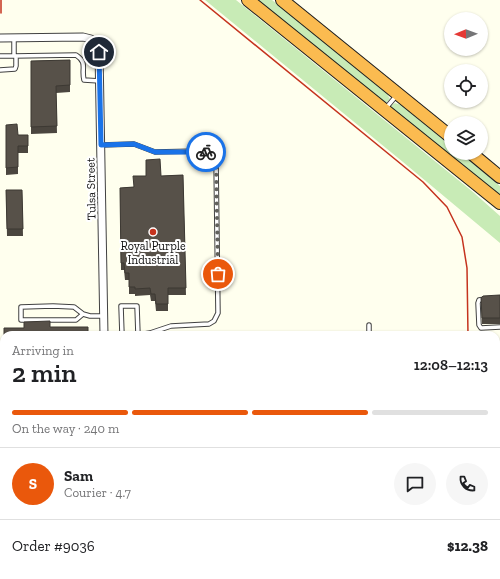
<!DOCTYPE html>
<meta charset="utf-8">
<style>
body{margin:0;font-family:"Zilla Slab",serif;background:#f6f6f6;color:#202124;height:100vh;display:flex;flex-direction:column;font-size:15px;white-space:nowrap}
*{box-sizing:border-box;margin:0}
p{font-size:13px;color:#757577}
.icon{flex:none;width:22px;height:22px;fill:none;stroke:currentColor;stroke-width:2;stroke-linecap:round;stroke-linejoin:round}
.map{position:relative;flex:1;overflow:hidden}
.sheet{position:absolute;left:0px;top:331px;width:500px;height:248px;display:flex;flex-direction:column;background:#fff;border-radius:12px 12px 0 0;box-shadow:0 1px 3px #0004}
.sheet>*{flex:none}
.needle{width:26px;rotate:269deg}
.buttons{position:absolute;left:444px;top:12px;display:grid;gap:8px}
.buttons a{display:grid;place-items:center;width:44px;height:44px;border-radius:50%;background:#fff;box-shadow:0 1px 3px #0004;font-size:20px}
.pin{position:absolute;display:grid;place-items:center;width:34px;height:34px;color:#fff;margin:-17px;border:2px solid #fff;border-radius:50%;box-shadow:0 1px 4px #0007}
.courier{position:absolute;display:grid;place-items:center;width:40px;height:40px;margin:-20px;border:3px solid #1a73e8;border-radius:50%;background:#fff;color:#222;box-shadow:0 1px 5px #0007}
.overview em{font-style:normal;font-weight:600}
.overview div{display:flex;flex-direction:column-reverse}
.overview{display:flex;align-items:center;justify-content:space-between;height:68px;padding:0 12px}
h1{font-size:26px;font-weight:600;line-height:30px}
.bar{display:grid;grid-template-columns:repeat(4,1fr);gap:6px 4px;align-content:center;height:48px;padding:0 12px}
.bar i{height:5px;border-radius:3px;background:#e0e0e0}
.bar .current{background:#ea580c}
.bar p{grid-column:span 4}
.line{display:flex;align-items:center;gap:10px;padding:0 12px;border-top:1px solid #e0e0e0}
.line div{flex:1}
.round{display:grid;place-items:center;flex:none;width:42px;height:42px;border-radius:21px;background:#f6f6f6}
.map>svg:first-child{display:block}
</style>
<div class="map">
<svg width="500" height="579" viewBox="0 0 500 579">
<rect width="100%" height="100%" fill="#ffe"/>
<path fill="#c8ebb6" d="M205,0H236L473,192L500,216V243L403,162Z
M255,0H272L387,94L390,99L387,102L384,103Z
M395,103L401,105L451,146V153H460L500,186V199L389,107Z"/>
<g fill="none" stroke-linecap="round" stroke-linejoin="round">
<defs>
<path id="lane" d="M14,38V56L76,55C88,63 81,68 84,80L100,81
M0,56H14
M0,70L15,69L16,66V56
M385,109L397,95
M101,145L134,144L155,152L200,151L210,152L216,160L218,313L214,321L209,324L171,326L150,333L138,335H112
M485,299L479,300L478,303L479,325L481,328L500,327
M53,306L74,307L83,314L76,320H21V307Z
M83,314L90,316H104
M122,335L121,306H137L138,335
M369,335V325
M500,459V404"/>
<path id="street" d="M0,38L83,37L91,39L99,52L104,335
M25,575V579
M107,575V579
M239,575V579
M371,575V579
M437,575V579"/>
<path id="secondary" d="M496,460H500
M0,468H4"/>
<path id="highway" d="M248,0L500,203
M282,0L451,137
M471,153L500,177"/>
</defs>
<use href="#lane" stroke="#414141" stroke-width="5.5"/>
<use href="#street" stroke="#414141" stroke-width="9"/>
<use href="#secondary" stroke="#303030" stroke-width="11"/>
<use href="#highway" stroke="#1f1f1f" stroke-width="14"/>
<use href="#lane" stroke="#fff" stroke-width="3.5"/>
<use href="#street" stroke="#fff" stroke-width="7"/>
<use href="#secondary" stroke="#faffa9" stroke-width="9"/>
<use href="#highway" stroke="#fbbb50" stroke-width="12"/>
<path stroke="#c5331e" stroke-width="1.5" d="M1,0V13
M200,0L423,182L447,207L462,237L467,268L468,335"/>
</g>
<path fill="#4b463f" d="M70,60V92L56,93L57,133L31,134V61Z
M6,125L18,135H28V153H18V174L6,175Z
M183,175L186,295H168V311H156L155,301H151L150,295L135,296V294H129V280H125L124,270H121L120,188L133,187L161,176Z
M6,190H22L23,236H7Z
M500,295V324H482L481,298Z
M0,481H4V508H0Z
M69,575H91L81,579H69Z
M385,575H397V578H393V579H385Z
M412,575H424V579H417V577H412Z
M452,575H463V577H460V579H452Z
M478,575H490L478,577Z"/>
<path fill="#575149" stroke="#3d3933" d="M70,60V85L56,86L57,126L31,127V61Z
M17,124L18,135H28V146H18V167L6,168V125Z
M160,159L161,176L183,175L186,288H168V304H156L155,294H151L150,288L135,289V287H129V273H125L124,263H121L120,188L134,187L133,176H146V160Z
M6,190H22L23,229H7Z
M500,295V318H482L481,298L483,296Z
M50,321V327H88V335H4V328H24V322Z
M0,481H4V498H0Z
M0,519H4V575H9V579H1V572H0V567H1Z
M38,575H46V579H38Z
M81,575H91V579H81Z
M385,575H393V578H385Z
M417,575H424V577H417Z
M452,575H460V576L452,577Z
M482,575H490V579H482Z
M118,576H137V579H118Z"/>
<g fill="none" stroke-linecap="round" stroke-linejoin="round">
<path stroke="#62625c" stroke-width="4" stroke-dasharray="0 7.2" d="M206,152H210L216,160L218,274"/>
<path stroke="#1a73e8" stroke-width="5" d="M99,52L101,145L134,144L155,152H206"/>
</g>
<circle fill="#c5331e" stroke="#fff" stroke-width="1.5" cx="153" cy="232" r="4"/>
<g text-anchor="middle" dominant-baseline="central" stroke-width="4" stroke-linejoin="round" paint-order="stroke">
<g font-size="12" fill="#0e0e0e" stroke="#fff">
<text transform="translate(91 189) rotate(-91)">Tulsa Street</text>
</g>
<g font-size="12" fill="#0e0e0e" stroke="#fff">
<text x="153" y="246">Royal Purple<tspan x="153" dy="14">Industrial</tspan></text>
</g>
</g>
</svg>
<div class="buttons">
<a><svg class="needle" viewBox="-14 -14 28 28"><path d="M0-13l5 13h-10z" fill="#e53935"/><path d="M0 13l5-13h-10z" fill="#757577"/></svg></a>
<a><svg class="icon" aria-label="locate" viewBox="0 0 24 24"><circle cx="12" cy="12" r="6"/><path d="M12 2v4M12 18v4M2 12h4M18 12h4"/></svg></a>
<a><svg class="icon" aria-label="layers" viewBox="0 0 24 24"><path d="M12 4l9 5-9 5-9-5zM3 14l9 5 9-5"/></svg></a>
</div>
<div class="pin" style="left:218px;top:274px;background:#ea580c"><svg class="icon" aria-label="bag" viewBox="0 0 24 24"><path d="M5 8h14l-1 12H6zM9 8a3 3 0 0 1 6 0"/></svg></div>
<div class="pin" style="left:99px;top:52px;background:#1f2937"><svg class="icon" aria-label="home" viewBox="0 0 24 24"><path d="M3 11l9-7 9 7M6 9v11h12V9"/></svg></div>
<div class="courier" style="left:206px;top:152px"><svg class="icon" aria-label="bike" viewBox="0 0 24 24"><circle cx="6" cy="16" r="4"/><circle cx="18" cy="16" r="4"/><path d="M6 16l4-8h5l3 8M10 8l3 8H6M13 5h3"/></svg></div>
<section class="sheet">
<div class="overview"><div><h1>2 min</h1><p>Arriving in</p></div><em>12:08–12:13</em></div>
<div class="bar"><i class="current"></i><i class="current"></i><i class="current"></i><i></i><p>On the way · 240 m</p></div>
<div class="line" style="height:72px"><b class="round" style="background:#ea580c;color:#fff">S</b><div><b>Sam</b><p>Courier · 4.7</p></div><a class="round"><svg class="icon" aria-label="chat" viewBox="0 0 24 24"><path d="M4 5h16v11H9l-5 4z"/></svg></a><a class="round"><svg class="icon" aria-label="phone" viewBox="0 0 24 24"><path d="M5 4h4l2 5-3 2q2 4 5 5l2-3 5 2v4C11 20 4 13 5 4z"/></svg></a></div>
<div class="line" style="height:52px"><div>Order #9036</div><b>$12.38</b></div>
</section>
</div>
